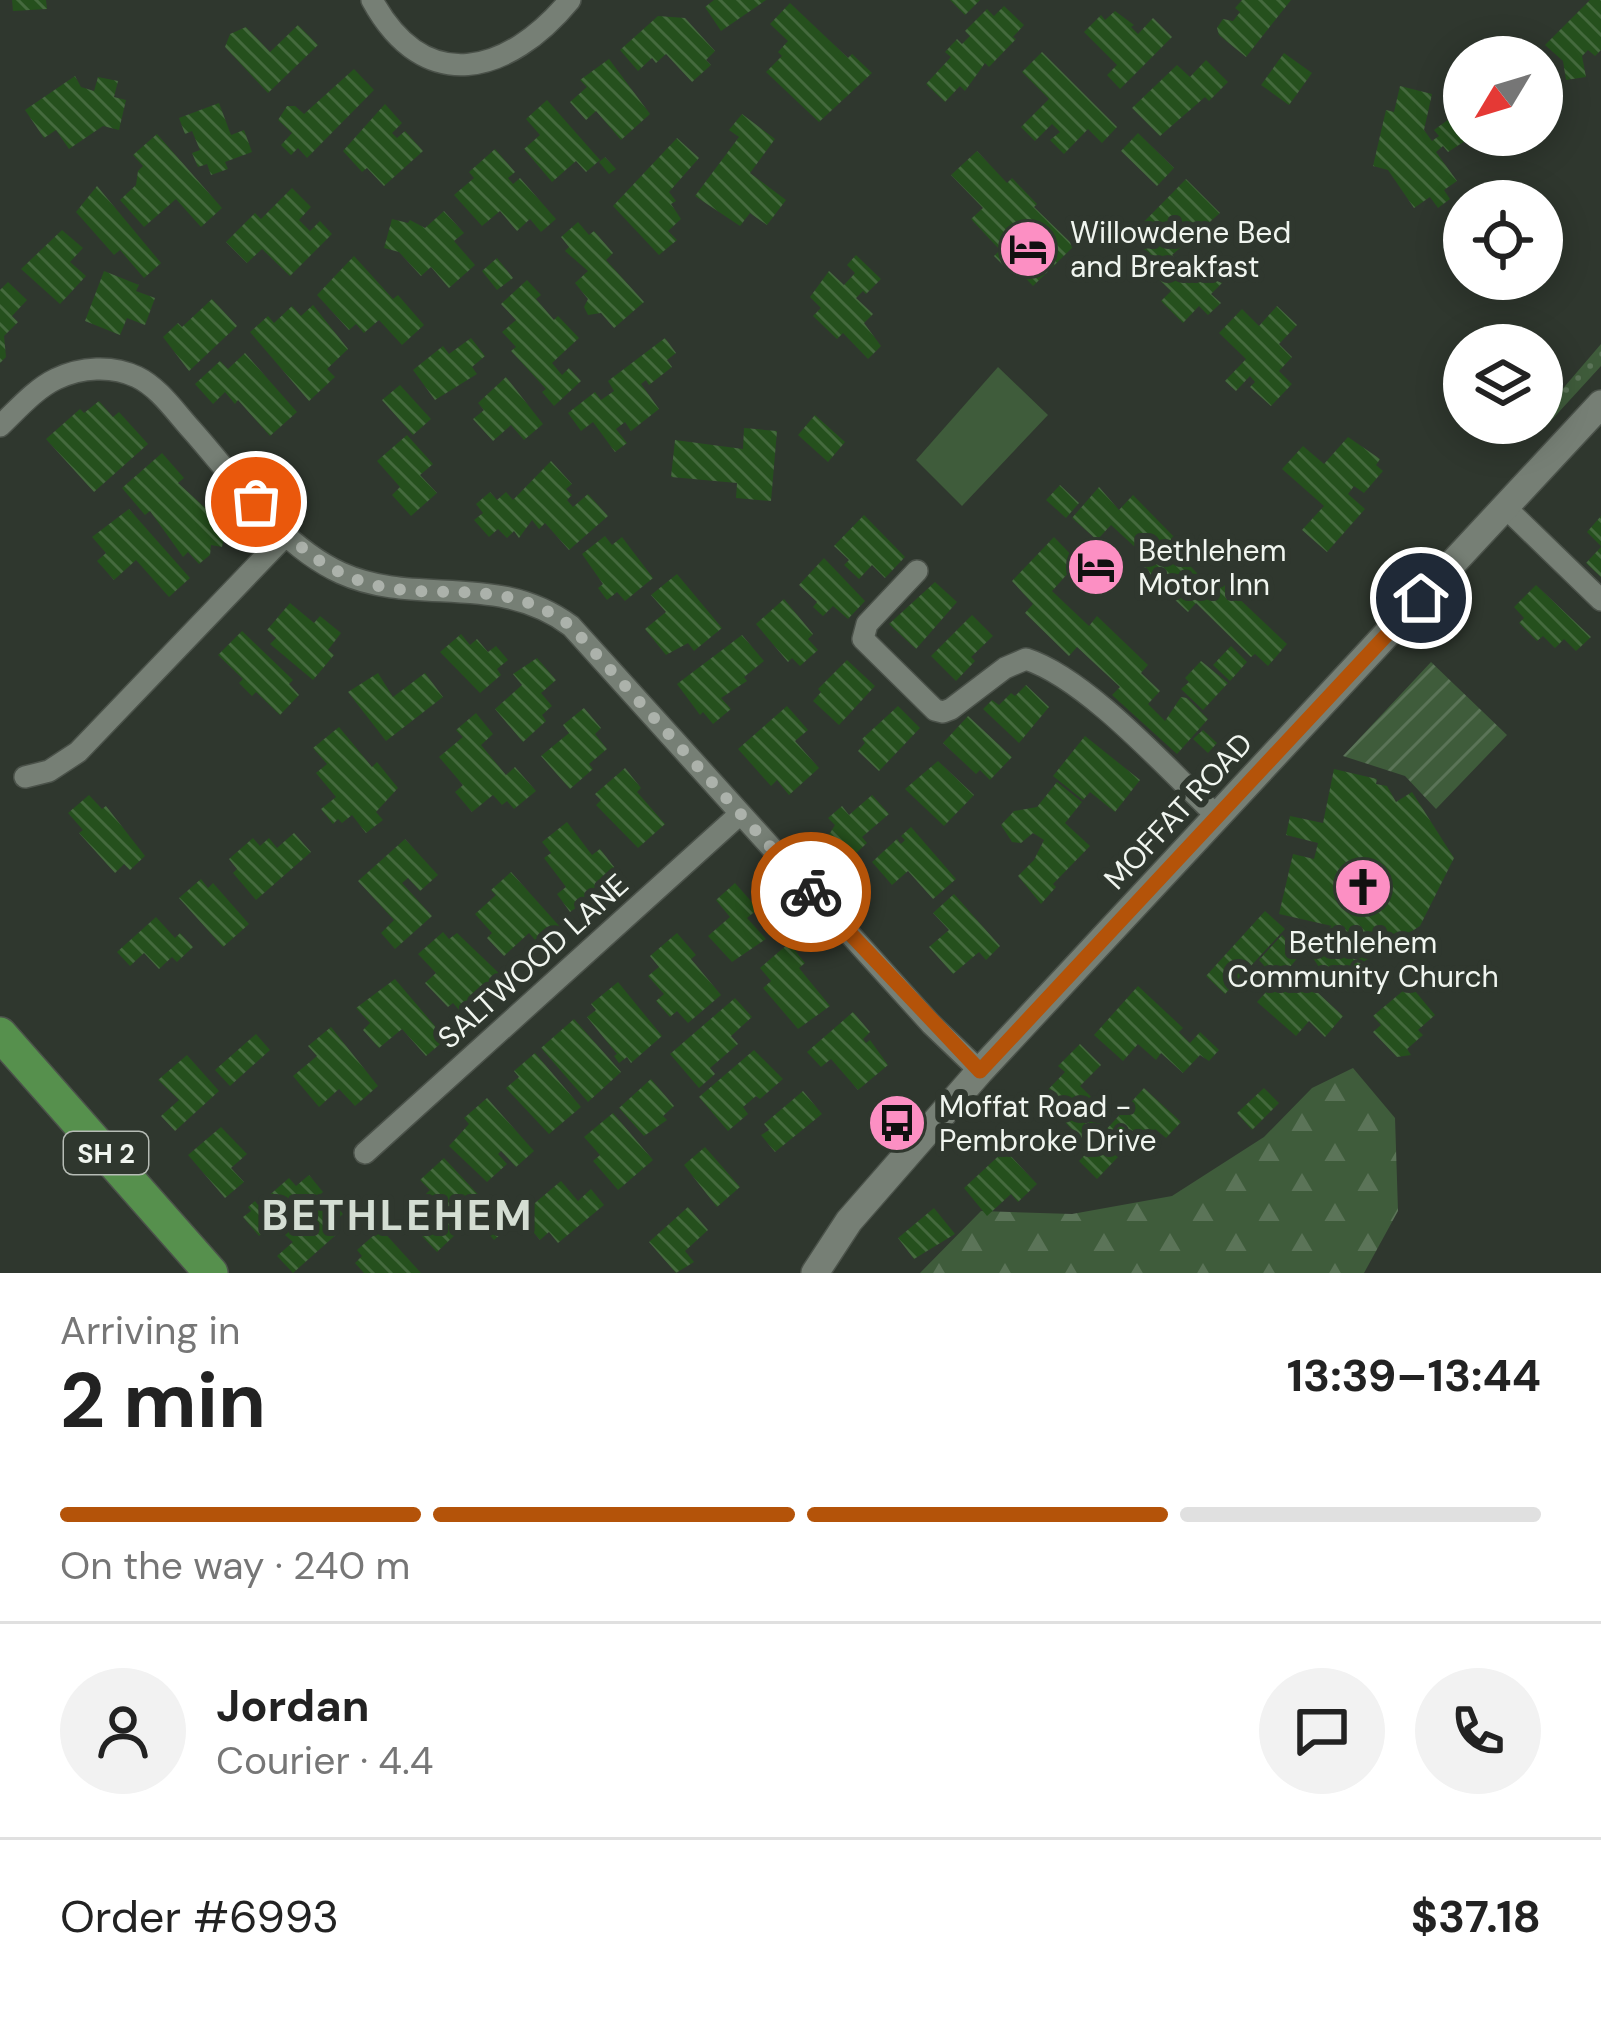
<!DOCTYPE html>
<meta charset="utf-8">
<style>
body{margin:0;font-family:"DM Sans",sans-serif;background:#f2f2f2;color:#222;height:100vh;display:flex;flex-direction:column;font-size:45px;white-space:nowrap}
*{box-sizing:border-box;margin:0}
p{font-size:39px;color:#767676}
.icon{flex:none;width:66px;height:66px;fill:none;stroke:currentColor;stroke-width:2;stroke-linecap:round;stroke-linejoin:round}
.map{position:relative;height:1273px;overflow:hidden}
.drawer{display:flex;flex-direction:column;background:#fff;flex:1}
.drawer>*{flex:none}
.needle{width:78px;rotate:232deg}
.buttons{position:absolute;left:1443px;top:36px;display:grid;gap:24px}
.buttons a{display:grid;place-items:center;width:120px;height:120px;border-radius:50%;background:#fff;box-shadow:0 6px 30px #0003;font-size:60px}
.pin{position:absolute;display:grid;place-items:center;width:102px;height:102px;color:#fff;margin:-51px;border:6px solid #fff;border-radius:50%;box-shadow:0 3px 12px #0007}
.courier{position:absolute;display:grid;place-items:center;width:120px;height:120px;margin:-60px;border:9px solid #b45309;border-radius:50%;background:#fff;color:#222;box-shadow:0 3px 15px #0007}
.overview em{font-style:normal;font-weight:700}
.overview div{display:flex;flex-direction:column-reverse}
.overview{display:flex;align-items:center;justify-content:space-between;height:204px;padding:0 60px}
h1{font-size:78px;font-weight:700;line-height:90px}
.bar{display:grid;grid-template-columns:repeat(4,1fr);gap:18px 12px;align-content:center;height:144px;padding:0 60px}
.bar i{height:15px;border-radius:9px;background:#e0e0e0}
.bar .active{background:#b45309}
.bar p{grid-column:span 4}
.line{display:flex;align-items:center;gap:30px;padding:0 60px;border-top:3px solid #e0e0e0}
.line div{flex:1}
.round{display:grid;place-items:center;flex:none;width:126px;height:126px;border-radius:63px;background:#f2f2f2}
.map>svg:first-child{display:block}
</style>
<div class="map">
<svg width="1601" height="1273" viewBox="0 0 1601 1273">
<defs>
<pattern id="grass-dots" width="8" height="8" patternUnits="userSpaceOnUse" patternTransform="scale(3)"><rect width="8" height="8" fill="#3f5c3b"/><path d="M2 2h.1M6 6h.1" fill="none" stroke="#5b7458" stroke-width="1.8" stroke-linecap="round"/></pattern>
<pattern id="forest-firs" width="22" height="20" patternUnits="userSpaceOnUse" patternTransform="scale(3)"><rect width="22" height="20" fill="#3f5c3b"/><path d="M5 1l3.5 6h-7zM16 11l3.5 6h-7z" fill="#5b7458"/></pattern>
<pattern id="garden-furrows" width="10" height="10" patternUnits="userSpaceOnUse" patternTransform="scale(3)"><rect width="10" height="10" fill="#3f5c3b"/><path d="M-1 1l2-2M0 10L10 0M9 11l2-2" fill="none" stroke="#5b7458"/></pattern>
<pattern id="building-back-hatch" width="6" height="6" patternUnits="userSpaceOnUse" patternTransform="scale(3)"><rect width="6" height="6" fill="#25501d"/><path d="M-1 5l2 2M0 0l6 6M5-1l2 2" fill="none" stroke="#456a3e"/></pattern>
</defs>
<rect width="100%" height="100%" fill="#2f372e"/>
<path fill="url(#grass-dots)" d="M1601,344V366L1547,425L1536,432L1533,423H1542V413Z"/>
<path fill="url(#forest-firs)" d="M1353,1068L1395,1118L1398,1211L1364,1273H920L981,1211L1072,1214L1172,1196L1264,1137L1312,1088Z"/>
<path fill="#3f5c3b" d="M998,367L1048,415L962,506L916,460Z"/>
<path fill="url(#garden-furrows)" d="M1431,662L1507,735L1436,809L1405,776L1343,756Z"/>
<path fill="url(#building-back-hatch)" d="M12,0H46L47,9L13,11Z
M714,0H766L721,31L705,7Z
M950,0H980L965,15Z
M1242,0H1291L1246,57L1219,35L1217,28L1223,19L1233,21L1240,12L1235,8Z
M1590,0H1601V50L1595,56L1588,50L1582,56L1586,77L1566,80L1563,61L1545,45Z
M790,3L848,58L852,54L872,73L819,122L766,72L782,56L778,52L788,41L770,24Z
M1004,6L1024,25L1013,37L1016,39L989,67L985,63L965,91L960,86L945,102L926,84L951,57L945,52L957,39L962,44L970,36L965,31L987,9L994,16Z
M1115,11L1134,25L1131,27L1138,34L1153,18L1172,37L1120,89L1107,75L1117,65L1084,32L1101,15L1105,20Z
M658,16L685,18L715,51L706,60L711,65L692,82L666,54L656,63L652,58L638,71L620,50Z
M298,25L318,45L268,93L225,47L230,34L246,27L270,52Z
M1042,52L1117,127L1102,143L1088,129L1064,154L1050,140L1060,132L1052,124L1035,141L1021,127L1049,99L1022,72Z
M1284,53L1312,73L1289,105L1261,85Z
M609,59L650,114L621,140L596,111L586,120L570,102L587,87L580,80Z
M1206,60L1228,82L1209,101L1205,97L1160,136L1132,108L1177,65L1190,77Z
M354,69L374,90L307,158L298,148L291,155L281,145L292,133L278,120L287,106H295L304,114Z
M75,76L81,87L94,91L98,77L118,81L114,97L126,100L119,130L103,126L69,149L56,130L44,138L25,110Z
M1400,86L1432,94L1424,130L1432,141L1439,136L1434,130L1449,119L1465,141L1448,152L1443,146L1436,152L1457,181L1444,190L1450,199L1438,208L1430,197L1414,208L1388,170L1373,166L1386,110L1394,112Z
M547,100L600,160L586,172L576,161L552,182L524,149L540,135L526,119Z
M219,103L231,135L244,130L252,152L225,162L228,169L211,175L207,164L198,167L192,153L200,150L192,131L185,134L179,118Z
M385,104L402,123L392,133L397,138L405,131L423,151L384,186L367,168L362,172L343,151Z
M742,114L775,139L750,173L786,200L767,225L750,213L740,226L695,196L739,137L729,130Z
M1138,133L1174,168L1157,186L1121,151Z
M157,134L222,208L201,227L176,199L144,227L120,200L136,185L138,171L143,166L133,155Z
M677,138L699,158L669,192L676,201L671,204L681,219L668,231L677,240L659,255L613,206Z
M495,149L515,172L508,178L513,184L520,178L556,219L541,232L530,219L517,231L500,211L482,226L454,195L474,178L469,172Z
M977,151L1007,183L1012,178L1037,204L1034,207L1074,246L1033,286L1017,269L1012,274L994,256L1000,250L971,219L983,208L951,175Z
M605,157L616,169L609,174L599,162Z
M1186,179L1220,213L1172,255L1189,272L1204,257L1226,279L1211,294L1221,303L1208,315L1199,306L1183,323L1161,301L1171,291L1151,272L1147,276L1132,262L1146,247L1132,234Z
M97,186L161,263L144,278L120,250L114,255L76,212Z
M292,188L311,207L299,220L310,231L320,221L332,234L290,276L262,249L247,263L226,242L255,213L261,219Z
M444,211L464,233L454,241L475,265L449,288L431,267L421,276L399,252L384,248L392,219L408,223L410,220L425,228Z
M578,222L589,235L594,231L613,253L606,260L644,302L614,328L601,313L588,315L584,307L588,299L575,283L588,271L565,251L569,247L561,237Z
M62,230L83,248L70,262L86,276L60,304L21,269Z
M856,255L881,279L866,294L863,291L856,298L873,314L864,323L881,346L868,359L843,333L837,339L813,316L821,308L810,297L829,271L844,285L855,273L847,265Z
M354,256L393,299L398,295L424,325L402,345L379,320L364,333L356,324L349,330L317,295Z
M497,258L513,278L497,290L482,271Z
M104,271L139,285L136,291L155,298L145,325L127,318L120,335L85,321Z
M527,280L541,295L536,299L554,320L558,316L579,338L552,363L562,375L569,368L581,381L554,406L542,392L546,389L511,351L516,347L502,332L516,320L501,304Z
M8,282L27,300L12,316L18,322L4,336L6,357L0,363V290Z
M212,299L237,326L189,371L163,337L178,323L182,327Z
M313,305L348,349L327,369L335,377L309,401L250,332L268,316L274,323L292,306L301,316Z
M1277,306L1297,325L1279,344L1292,357L1279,371L1292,384L1271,406L1250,387L1255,382L1250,376L1236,391L1225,381L1246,359L1219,333L1242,309L1259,326Z
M471,338L485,356L472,367L477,374L435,400L413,370L443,346L449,354Z
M665,338L676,353L667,360L672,367L649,385L646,380L641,384L659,409L631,431L625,422L616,429L627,443L615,452L593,422L581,431L568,413L595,392L601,400L614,391L608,381Z
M245,353L297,412L270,436L238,400L235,404L225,392L213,404L195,384L220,361L228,369Z
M506,377L543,424L524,440L511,425L493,441L473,419L484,410L478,403Z
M400,385L431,419L413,435L382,400Z
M99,401L113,417L119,412L148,444L94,492L46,439L80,409L84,413Z
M815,415L845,442L828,462L798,435Z
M744,428L777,431L771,501L736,498L737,483L671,477L675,440L743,449Z
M407,435L433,464L420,475L437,493L411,516L392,495L400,487L377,461Z
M1348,437L1380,459L1376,465L1383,471L1364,493L1354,486L1348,494L1365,509L1327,552L1302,530L1324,506L1282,469L1303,446L1324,464Z
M162,453L184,478L178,483L213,515L212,522L227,525L222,547L211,545L210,555L199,564L188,552L183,557L150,511L145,515L122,488Z
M551,461L572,484L566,489L572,495L567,500L573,507L588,494L608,516L569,550L545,523L539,529L532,520L519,538L514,531L507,538L498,529L489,537L474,520L483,513L476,504L490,492L497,500L506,492L513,500Z
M1060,485L1079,503L1066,518L1046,500Z
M1099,487L1119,510L1133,495L1177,540L1171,547L1208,584L1215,576L1287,644L1268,666L1255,654L1251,657L1196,603L1188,612L1141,568L1149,560L1111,525L1097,540L1072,518Z
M129,509L190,578L169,597L136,560L114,580L97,561L106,553L92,537Z
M864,515L905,557L885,578L872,565L859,579L844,565L849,560L834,546Z
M1601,516V546L1587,532Z
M605,536L612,545L622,537L653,578L625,601L617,592L607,600L598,588L603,584L582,554Z
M1054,537L1078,562L1052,591L1089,626L1097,616L1148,665L1141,673L1160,691L1148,704L1165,721L1181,697L1187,698L1208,719L1177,754L1112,695L1120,687L1077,647L1069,656L1025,613L1033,604L1012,581Z
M1601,547V577L1586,563Z
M824,558L865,601L848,619L833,606L823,616L813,607L817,602L799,585Z
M677,574L722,628L694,651L688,643L666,655L645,629L666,612L651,595Z
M935,582L957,602L916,649L889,624Z
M1536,585L1591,637L1576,651L1564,639L1555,648L1543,636L1537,641L1519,623L1524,618L1514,607Z
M784,599L813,634L808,639L818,650L800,666L792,658L788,662L756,624Z
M290,603L314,623L320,616L341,633L328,650L334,655L313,680L270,644L276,638L267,630Z
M972,615L993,636L971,657L975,661L956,681L931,656Z
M242,631L293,680L289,684L299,695L280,715L256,692L252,696L239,683L243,679L218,655Z
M461,634L470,645L477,639L488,652L496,646L508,660L497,669L501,675L480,693L440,652Z
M742,635L764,661L744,677L747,681L721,698L731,709L713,724L703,712L700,715L677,684Z
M1231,646L1247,662L1230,681L1213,665Z
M537,658L556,680L541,693L552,706L542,715L546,721L523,742L495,709L522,685L513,674Z
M847,660L875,686L839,725L813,701L821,692L818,689Z
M1201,661L1228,683L1203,710L1181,689L1189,682L1185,678Z
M378,673L393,697L425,673L443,697L386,741L348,692Z
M1026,685L1049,707L1019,743L983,709L992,700L999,705L1011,693L1015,696Z
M787,706L808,730L795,741L819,768L789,795L777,780L771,786L738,749Z
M898,706L920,728L879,771L858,751L865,743L862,739Z
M584,708L601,728L595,734L607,749L589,764L593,769L570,789L541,756L569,733L563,725Z
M476,713L493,734L481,745L506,775L515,767L536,791L514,809L507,801L502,805L493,795L472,812L455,792L463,785L439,757L463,737L456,730Z
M968,716L1012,757L990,780L980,770L976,774L943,743Z
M339,727L372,767L377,762L398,788L376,812L383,820L366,833L352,815L342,823L338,819L333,824L321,809L336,797L316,773L327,764L313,748Z
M1203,730L1217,743L1208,753L1193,739Z
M1085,736L1140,780L1115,812L1090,792L1083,800L1053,776Z
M938,761L974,795L944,826L905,789Z
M625,768L641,788L637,792L665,824L638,848L596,805L601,800L595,794Z
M1334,769L1377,779L1376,784L1387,786L1396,802L1412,792L1454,858L1420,926L1330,983L1304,945L1332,926L1279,914L1293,854L1314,859L1318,843L1286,835L1290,816L1323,823Z
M1057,782L1082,802L1065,823L1090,846L1053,884L1056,887L1041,904L1018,876L1034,860L1044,840L1033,833L1021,843L1012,842L1001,825L1014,811L1037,807Z
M89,795L102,809L106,806L145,856L130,870L124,864L115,873L79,833L83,830L68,813Z
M872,795L889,814L862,837L867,843L853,856L844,846L838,851L827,838L835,825L828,818L842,806L849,815Z
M567,822L592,855L600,849L618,872L601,885L604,888L570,912L557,894L566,887L544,858L551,853L542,842Z
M911,827L956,879L933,899L908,871L892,885L872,862L897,839L901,844L905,840L901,836Z
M294,833L311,852L256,900L233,873L237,869L229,859L253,838L260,846L269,838L277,848Z
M405,839L438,875L420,891L408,878L402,883L432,916L395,949L381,933L394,920L358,881Z
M511,872L561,928L540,946L529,933L504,956L487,938L492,933L475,914L496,895L491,890Z
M201,879L208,888L213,883L249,924L223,947L179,898Z
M735,883L758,909L747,918L766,939L732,962L708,936L730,917L716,900Z
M954,894L1000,946L986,960L979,952L953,974L929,947L949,930L933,913Z
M1265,911L1285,929L1225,994L1206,976Z
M156,917L175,938L180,933L193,947L177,962L172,957L159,969L144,953L130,966L117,952Z
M443,932L449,939L457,933L504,978L465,1017L453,1003L448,1007L425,983L436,973L418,954Z
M677,933L696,955L691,959L721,995L688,1023L677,1011L670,1017L656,1001L664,994L648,976L659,967L650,956Z
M1282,935L1300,955L1290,967L1343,1016L1325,1037L1309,1021L1296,1036L1257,1002L1277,980L1259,960Z
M789,943L805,963L799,968L830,1006L798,1029L763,988L771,981L760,968Z
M395,979L446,1039L426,1056L402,1029L379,1048L363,1030L370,1023L356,1008Z
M618,982L662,1036L631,1063L627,1057L619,1063L614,1056L617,1054L587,1017L596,1010L591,1004Z
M1410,985L1435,1015L1418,1030L1423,1035L1407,1049L1411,1055L1397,1057L1373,1032L1381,1025L1373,1016Z
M1138,986L1183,1028L1179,1032L1190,1043L1200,1032L1219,1050L1209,1061L1200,1055L1183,1073L1161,1053L1156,1060L1138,1044L1123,1061L1094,1035Z
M735,998L752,1017L731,1036L738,1044L710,1068L715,1074L699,1088L670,1054Z
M853,1012L870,1032L863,1039L866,1043L870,1040L888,1065L858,1090L831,1059L821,1067L807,1052Z
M574,1019L621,1072L588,1102L541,1048Z
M331,1027L378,1086L355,1106L339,1089L319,1107L293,1076L317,1056L308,1046Z
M256,1034L270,1050L230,1086L215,1070Z
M1080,1044L1101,1065L1080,1086L1109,1114L1083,1140L1040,1098L1065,1072L1058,1066Z
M754,1050L783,1079L760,1099L756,1096L743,1107L748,1114L728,1131L699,1097Z
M535,1053L581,1107L549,1134L506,1088L519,1077L514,1071Z
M187,1055L219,1091L175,1131L161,1116L179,1100L158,1080Z
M651,1079L674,1106L663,1116L667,1120L644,1136L619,1108Z
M1144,1088L1181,1122L1166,1138L1155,1129L1142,1143L1133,1134L1120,1149L1103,1133Z
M1264,1088L1279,1103L1252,1130L1237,1113Z
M803,1091L822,1114L775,1152L761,1135L769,1130L764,1124Z
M487,1098L534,1151L516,1167L501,1151L498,1154L507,1164L487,1182L449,1146L469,1124L464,1118Z
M613,1113L653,1160L618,1190L593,1161L600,1155L584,1137Z
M221,1127L247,1154L231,1168L244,1182L225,1198L188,1155Z
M1100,1139L1118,1157L1097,1179L1079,1161Z
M705,1147L740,1187L717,1207L684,1165Z
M1005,1150L1037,1184L1018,1202L1011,1194L987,1216L964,1188Z
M444,1158L487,1204L464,1225L454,1215L447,1222L457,1233L437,1252L403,1216L430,1190L420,1180Z
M309,1175L323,1192L274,1235L268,1228L259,1236L243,1217L251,1211L248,1207L255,1201L258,1205L289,1178L296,1186Z
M561,1181L578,1201L591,1189L604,1205L558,1243L549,1232L540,1240L524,1221L533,1213L529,1208Z
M328,1197L343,1214L331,1225L338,1233L293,1273L277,1256L293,1242L285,1235Z
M688,1207L708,1230L685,1251L694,1262L676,1273L649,1242Z
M497,1208L511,1225L494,1240L479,1223Z
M934,1208L955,1234L914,1259L898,1238Z
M381,1229L421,1273H364L355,1263L362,1256L357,1250Z"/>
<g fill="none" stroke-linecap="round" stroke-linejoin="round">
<defs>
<path id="minor" d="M372,0C425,97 508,75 570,0
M0,426C17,410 35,389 56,379C81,367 112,365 137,377C158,387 174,410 190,428C235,478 278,544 341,573C416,607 497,571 571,626L931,1024L980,1071
M1505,507L1601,600
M917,571L867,624L863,639L935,710L943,712L951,709L1005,668L1026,659C1088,679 1169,771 1218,817
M25,777L49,771L78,752L286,535
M365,1153L740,814"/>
<path id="secondary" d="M815,1273L849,1221L980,1071L1601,404"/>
<path id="trunk" d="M0,1034L211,1273"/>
</defs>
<use href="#minor" stroke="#4b524a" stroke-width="24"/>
<use href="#secondary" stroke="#4b524a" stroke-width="30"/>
<use href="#trunk" stroke="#4b524a" stroke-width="36"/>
<use href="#minor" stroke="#767f75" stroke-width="21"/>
<use href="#secondary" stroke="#767f75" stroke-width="27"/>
<use href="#trunk" stroke="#56904d" stroke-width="33"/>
</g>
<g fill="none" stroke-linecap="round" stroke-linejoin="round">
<path stroke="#acb2ab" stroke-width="12" stroke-dasharray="0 21.6" d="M256,502C288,538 320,569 367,583C439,604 499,573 571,626L811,892"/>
<path stroke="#b45309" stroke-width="15" d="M811,892L980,1071L1421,598"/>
</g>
<defs>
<symbol id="hotel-disc" viewBox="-11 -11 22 22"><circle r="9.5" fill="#fc8fc3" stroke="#2f372e"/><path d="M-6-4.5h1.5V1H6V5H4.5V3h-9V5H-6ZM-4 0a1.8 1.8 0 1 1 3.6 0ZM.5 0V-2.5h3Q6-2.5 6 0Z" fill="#111"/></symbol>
<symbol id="church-disc" viewBox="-11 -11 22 22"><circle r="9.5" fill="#fc8fc3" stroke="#2f372e"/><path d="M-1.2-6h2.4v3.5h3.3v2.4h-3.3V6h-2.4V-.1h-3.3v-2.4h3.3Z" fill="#111"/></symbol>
<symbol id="bus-disc" viewBox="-11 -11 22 22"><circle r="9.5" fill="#fc8fc3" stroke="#2f372e"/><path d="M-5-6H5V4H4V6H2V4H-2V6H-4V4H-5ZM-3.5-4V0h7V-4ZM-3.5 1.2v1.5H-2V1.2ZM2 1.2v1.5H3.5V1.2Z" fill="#111"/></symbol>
</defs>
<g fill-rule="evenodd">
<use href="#hotel-disc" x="995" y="216" width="66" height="66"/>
<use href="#hotel-disc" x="1063" y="534" width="66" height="66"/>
<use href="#church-disc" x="1330" y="854" width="66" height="66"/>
<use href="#bus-disc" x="864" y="1090" width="66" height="66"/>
</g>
<g text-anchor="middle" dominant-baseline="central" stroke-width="12" stroke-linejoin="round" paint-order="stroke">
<rect fill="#2f372e" stroke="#b6bcb5" stroke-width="3" x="64" y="1132" width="84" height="42" rx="9"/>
<g font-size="27" font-weight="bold" fill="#f0f5ef">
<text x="106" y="1153">SH 2</text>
</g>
<g font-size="30" fill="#f0f5ef" stroke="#2f372e" text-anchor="start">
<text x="1070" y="232">Willowdene Bed<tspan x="1070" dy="34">and Breakfast</tspan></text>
<text x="1138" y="550">Bethlehem<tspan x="1138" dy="34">Motor Inn</tspan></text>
<text x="1363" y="942" text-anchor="middle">Bethlehem<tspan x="1363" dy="34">Community Church</tspan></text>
<text x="939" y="1106">Moffat Road -<tspan x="939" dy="34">Pembroke Drive</tspan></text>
</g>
<g font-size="30" fill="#f0f5ef" stroke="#2f372e">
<text transform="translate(1178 811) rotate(-47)">MOFFAT ROAD</text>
<text transform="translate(533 961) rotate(-42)">SALTWOOD LANE</text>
</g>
<g font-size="42" font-weight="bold" letter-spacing="3" fill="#d4ded3" stroke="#2f372e">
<text x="398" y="1215">BETHLEHEM</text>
</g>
</g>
</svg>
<div class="buttons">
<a><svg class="needle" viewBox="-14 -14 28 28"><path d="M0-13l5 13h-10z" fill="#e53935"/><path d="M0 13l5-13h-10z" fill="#767676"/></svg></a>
<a><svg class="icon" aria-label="locate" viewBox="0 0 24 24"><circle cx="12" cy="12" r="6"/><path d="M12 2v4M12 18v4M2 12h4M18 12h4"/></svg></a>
<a><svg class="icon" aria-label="layers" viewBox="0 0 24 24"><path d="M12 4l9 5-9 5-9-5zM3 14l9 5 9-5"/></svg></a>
</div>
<div class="pin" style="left:256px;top:502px;background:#ea580c"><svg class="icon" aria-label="bag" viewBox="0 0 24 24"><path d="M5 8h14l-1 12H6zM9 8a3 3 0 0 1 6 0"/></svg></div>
<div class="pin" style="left:1421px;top:598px;background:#1f2937"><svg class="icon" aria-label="home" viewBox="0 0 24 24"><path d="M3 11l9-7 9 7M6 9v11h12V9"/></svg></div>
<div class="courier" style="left:811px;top:892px"><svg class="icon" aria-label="bike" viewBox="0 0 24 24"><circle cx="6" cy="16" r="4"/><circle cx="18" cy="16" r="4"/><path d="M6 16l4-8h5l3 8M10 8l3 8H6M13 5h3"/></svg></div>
</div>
<section class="drawer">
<div class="overview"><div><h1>2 min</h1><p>Arriving in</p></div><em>13:39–13:44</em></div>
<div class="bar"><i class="active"></i><i class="active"></i><i class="active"></i><i></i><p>On the way · 240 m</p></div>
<div class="line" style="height:216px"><a class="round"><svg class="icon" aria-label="person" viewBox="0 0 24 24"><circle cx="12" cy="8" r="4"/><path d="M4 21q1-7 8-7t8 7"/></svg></a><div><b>Jordan</b><p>Courier · 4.4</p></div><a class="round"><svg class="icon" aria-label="chat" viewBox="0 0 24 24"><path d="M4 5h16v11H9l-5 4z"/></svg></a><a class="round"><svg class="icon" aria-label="phone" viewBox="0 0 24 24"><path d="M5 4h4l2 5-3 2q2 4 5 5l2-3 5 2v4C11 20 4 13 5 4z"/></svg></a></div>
<div class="line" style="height:156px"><div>Order #6993</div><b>$37.18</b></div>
</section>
